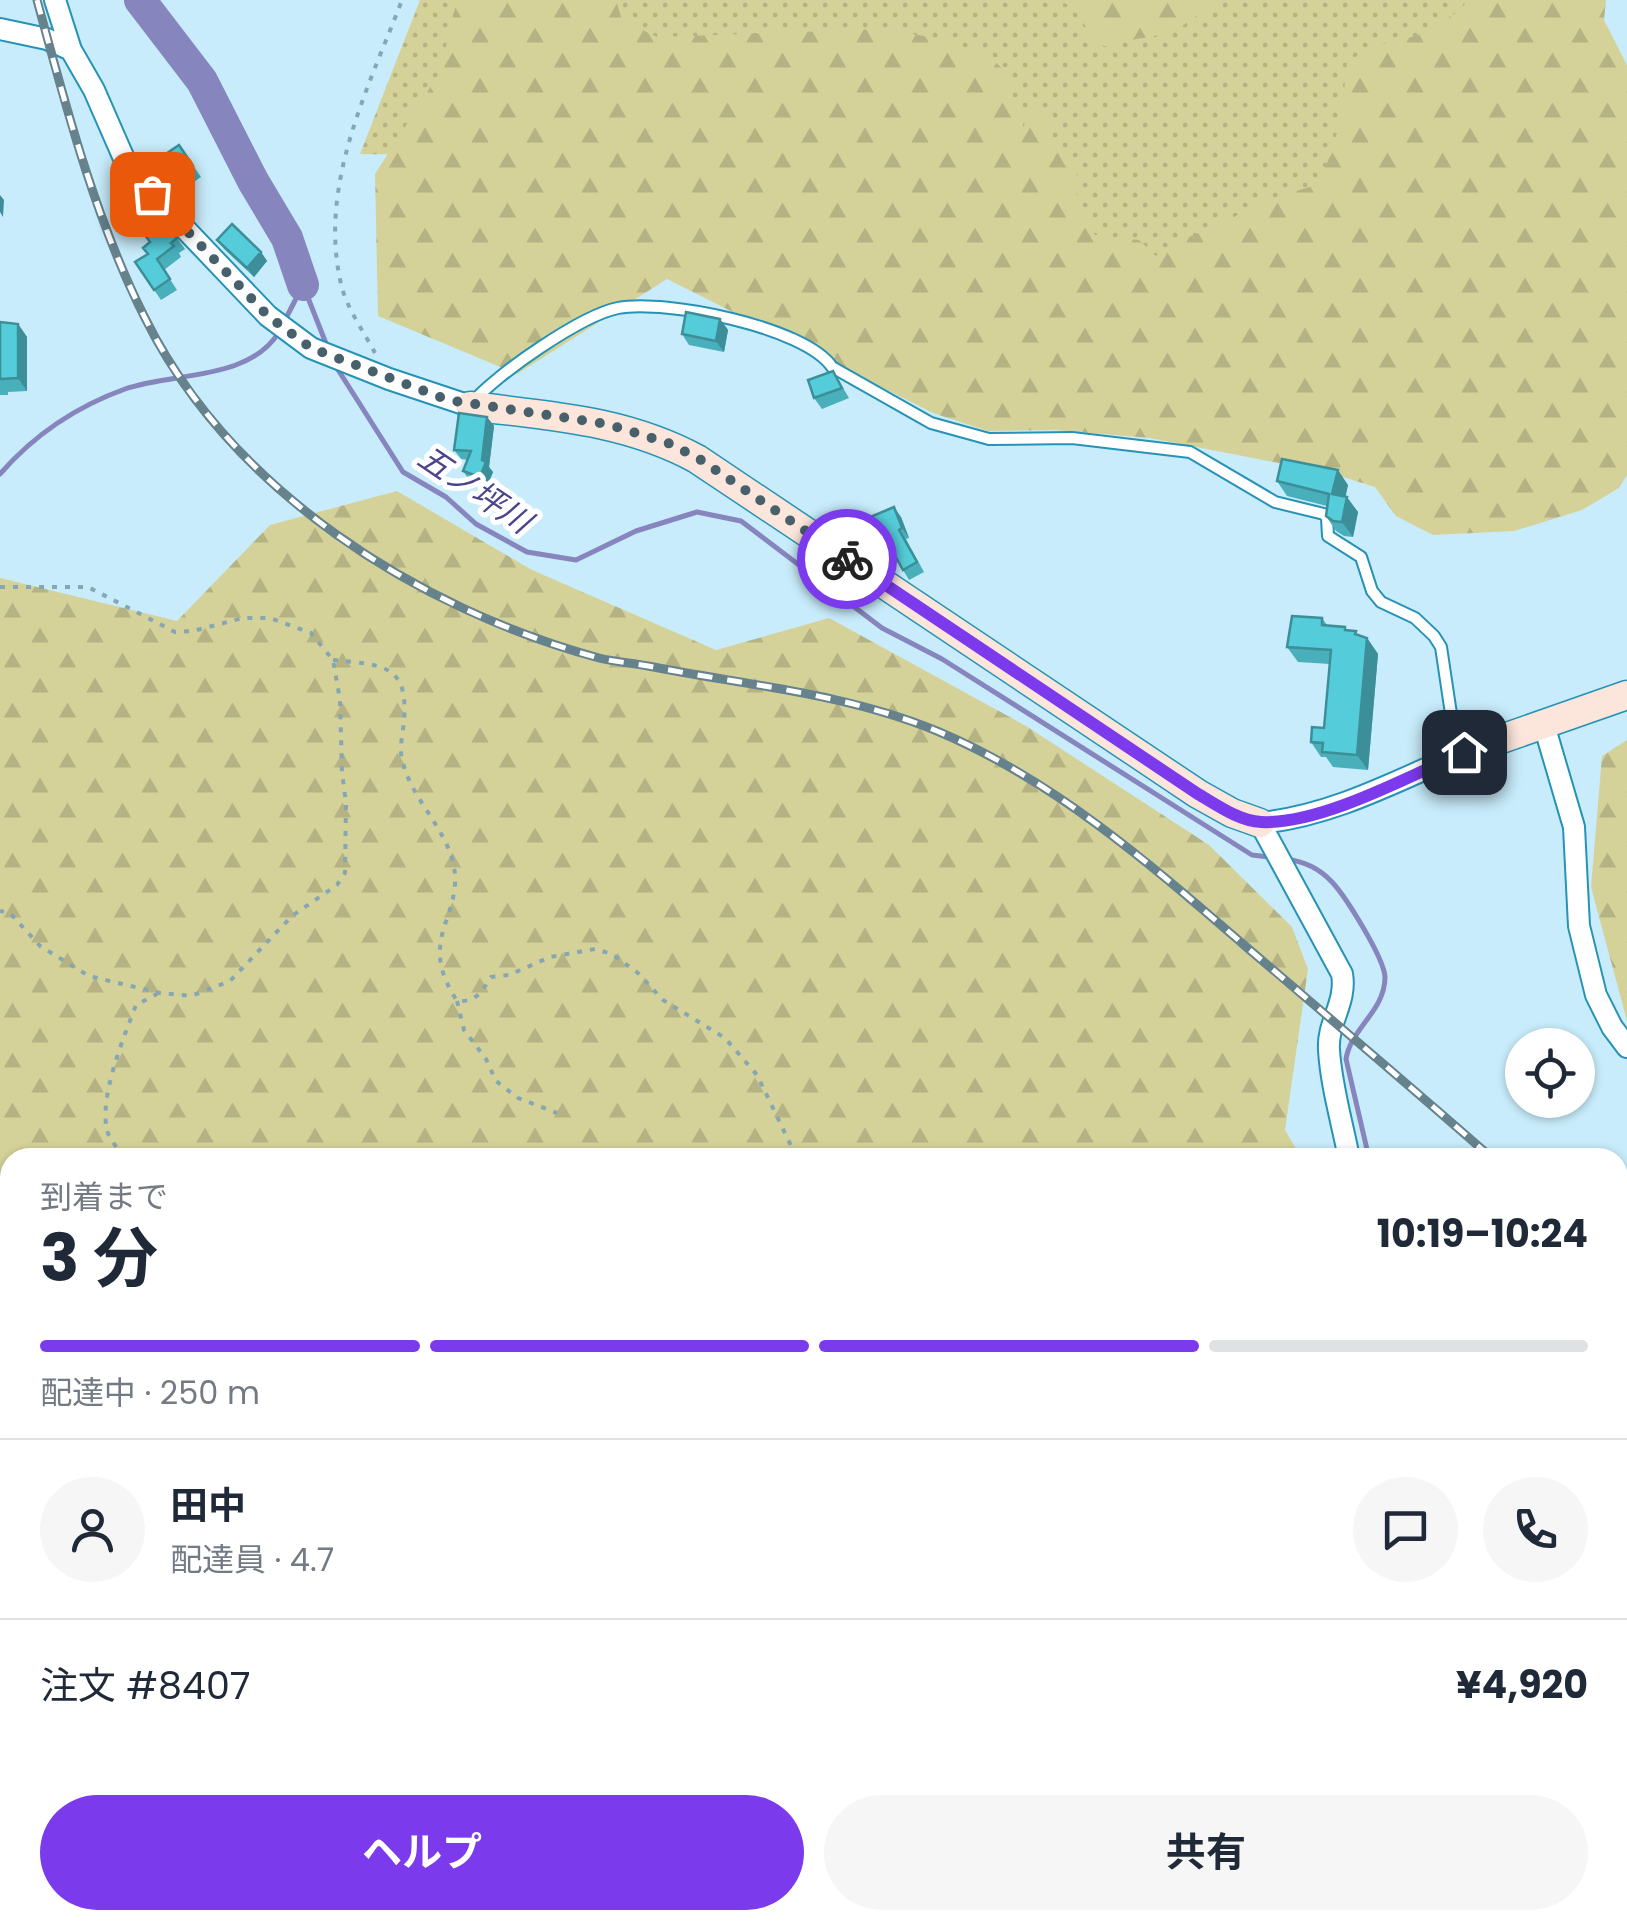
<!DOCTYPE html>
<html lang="ja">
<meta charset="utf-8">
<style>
body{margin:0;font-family:Poppins,"Noto Sans JP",sans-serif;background:#f6f6f7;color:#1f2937;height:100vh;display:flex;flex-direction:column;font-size:38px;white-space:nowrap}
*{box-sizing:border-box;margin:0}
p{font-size:32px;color:#747a83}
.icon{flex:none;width:55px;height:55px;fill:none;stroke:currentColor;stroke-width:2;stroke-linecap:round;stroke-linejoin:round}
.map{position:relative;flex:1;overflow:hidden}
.side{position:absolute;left:0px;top:1148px;width:1628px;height:782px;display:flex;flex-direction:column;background:#fff;border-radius:30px 30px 0 0;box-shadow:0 2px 8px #0004}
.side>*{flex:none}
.fabs{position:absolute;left:1505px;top:1028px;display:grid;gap:20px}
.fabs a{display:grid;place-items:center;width:90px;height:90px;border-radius:50%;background:#fff;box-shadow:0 2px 8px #0004;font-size:50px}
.pin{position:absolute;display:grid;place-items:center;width:85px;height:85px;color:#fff;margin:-42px;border-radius:20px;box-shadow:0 5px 15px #0006}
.courier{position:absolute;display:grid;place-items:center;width:100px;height:100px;margin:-50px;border:8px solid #7c3aed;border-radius:50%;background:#fff;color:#222;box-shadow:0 2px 12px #0007}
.overview em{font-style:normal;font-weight:700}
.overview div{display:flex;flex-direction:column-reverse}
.overview{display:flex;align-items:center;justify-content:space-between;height:170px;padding:0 40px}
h1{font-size:65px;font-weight:700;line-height:75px}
.bar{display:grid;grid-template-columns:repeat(4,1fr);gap:15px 10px;align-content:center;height:120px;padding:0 40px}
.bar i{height:12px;border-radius:8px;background:#e0e1e3}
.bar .current{background:#7c3aed}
.bar p{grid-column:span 4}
.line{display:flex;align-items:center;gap:25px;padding:0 40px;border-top:2px solid #e0e1e3}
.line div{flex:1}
.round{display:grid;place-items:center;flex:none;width:105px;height:105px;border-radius:52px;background:#f6f6f7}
.cta{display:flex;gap:20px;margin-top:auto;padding:20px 40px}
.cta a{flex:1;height:115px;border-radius:60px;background:#7c3aed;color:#fff;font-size:40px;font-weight:700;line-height:115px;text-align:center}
.cta a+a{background:#f6f6f7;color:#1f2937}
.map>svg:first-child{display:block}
</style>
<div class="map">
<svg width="1627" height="1928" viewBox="0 0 1627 1928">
<defs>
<pattern id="grass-dots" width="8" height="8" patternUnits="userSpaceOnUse" patternTransform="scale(2.5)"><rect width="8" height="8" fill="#d5d299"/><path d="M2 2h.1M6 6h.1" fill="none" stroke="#b5b383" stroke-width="1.8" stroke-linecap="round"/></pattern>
<pattern id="forest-firs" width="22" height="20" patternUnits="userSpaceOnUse" patternTransform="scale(2.5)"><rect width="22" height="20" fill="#d5d299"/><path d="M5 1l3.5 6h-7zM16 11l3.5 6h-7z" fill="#b5b383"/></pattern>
</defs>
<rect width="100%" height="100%" fill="#c8ecfb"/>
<path fill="url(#grass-dots)" d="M420,0H1563L1451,332L631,157L360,154Z"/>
<path fill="url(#forest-firs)" d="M457,0H616L622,20L657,37L881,29L924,36L989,56L1007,73L1022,130L1032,106L1047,109L1053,139L1078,168C1072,195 1080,212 1095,235L1139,240L1156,256L1169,245L1224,223L1262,201L1320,184L1341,121L1347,62L1374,46L1416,36L1461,10L1467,0H1606L1604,20L1627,65V475L1619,488L1582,510L1514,531L1433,535L1396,516L1375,487L1330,473L1150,438L1055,430L988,431L933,413L667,279L517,374L378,316L375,174L440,72Z
M1059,0H1219L1172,33L1125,41L1113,49L1094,42L1076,9Z
M397,491L532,570L716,650L829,618L1026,726L1209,845L1292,927L1308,969L1285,1130L1301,1157L10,1158V1920H1523L1531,1928H0V578L177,621L270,525Z
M1627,740V1021L1591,887L1602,756Z"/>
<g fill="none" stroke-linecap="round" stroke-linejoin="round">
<path stroke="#8685bd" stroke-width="5" d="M303,285L327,346
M284,322L303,285
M335,365L403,472L446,497L476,524L527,552L576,560L636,531L697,512L741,521L882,628L942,659L1252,855L1269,857
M0,474C35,434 75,407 125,389C173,372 249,381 279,332
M1285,859C1304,861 1319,868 1332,882C1346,897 1384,958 1385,977C1385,1011 1351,1028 1346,1059L1369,1158"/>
<path stroke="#8685bd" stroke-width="32" d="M140,0L202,81L253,181L287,238L303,285"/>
<defs>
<path id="lane" d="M472,403C495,375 582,315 618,308C665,299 805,327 832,367L931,423L989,439L1072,438L1190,452L1275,502L1324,514L1327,518L1328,536L1361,557L1372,591L1381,602L1415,618L1434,636L1441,647L1453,727L1464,751"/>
<path id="street" d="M55,0L71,50L94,90L129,170L268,316L311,348L389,379L470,406
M0,29L47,39L71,50
M1544,725L1574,827L1579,926L1596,995L1612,1027L1627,1047
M1349,1158C1342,1122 1331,1085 1329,1050C1327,1022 1347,1003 1342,974L1260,823C1333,816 1398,780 1464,752
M1618,1426L1627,1434"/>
<path id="secondary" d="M470,406C550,416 625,420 697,459L1198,794L1232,813L1260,823
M1464,752L1627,695"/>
</defs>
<use href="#lane" stroke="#2693b6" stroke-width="14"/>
<use href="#street" stroke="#2693b6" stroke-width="24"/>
<use href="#secondary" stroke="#2693b6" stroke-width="31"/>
<path stroke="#87a6b3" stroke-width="4" stroke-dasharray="5 8" stroke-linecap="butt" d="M375,353C364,332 346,307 341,284C318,185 368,89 402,0
M0,587H88L175,632L193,631L243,618H270L311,633L333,660L340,700L342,772L346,803L345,873L337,885L292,916L230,981L191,996L160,993L89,976L40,946L10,913L0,911
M333,660C381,665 409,663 404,721C403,733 399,748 402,759C410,797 443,824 453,862C462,899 440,922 440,951C439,969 448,987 457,1001C476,1002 481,993 491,977L509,975L550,957L595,949L612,954L638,973L663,1000L725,1038L757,1075L797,1158
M457,1001L464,1030L486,1059L496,1081L518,1098L557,1113
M123,1158C119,1149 109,1139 107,1130C99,1096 124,1037 136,1005L157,994
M0,1370L10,1350
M0,1695L10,1697
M0,1861L10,1862
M101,1920L109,1928"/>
<use href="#lane" stroke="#fff" stroke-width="10"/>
<use href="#street" stroke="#fff" stroke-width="20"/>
<use href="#secondary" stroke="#fce5da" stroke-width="28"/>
<defs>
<path id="rail" d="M37,0C66,107 95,219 145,318C231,491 418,609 599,658C615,662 632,663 648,666C745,685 845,693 937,731C1054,780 1149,863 1244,945C1327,1016 1410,1086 1492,1158
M1618,1265L1627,1274"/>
</defs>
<use href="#rail" stroke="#66828d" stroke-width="9"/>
<use href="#rail" stroke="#fff" stroke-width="5" stroke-dasharray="15" stroke-linecap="butt"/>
</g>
<path fill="#49afbb" d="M179,145L201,177L173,196L151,164Z
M177,238L185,249L179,253L181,257L164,270L177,290L161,300L135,262Z
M217,240L261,252L267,261L254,277L224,249Z
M720,319L728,330L724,352L689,345L682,334Z
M0,322L18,324L27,337V391L8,392V395H0Z
M833,371L849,398L822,409L814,398Z
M487,417L494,426L489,467L493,472L487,487L470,481L463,471L468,460L461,459L454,450Z
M1277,481L1348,485L1345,497L1358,512L1353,537L1344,536L1336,531L1326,516L1327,506L1287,496Z
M901,517L909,538L906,539L924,572L909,580L889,546L878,550L871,541Z
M1322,618L1327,625L1347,630L1367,638L1378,654L1368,770L1333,767L1326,757H1321L1311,742L1324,728L1330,664L1298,662L1287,647Z
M1618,1603L1627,1606V1644L1618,1646Z
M1618,1674L1625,1684L1623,1700H1627V1776H1618Z
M1618,1830L1627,1831V1867L1618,1865Z"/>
<path fill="#3c8f98" d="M0,195L4,200L3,217L0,212Z
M261,252L267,261L254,277L247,268Z
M720,319L728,330L724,352L716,341Z
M18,324L27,337V391L18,378Z
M487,417L494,426L489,467L493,472L487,487L480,477Z
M1338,470L1348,485L1343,509L1332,494Z
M1347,497L1358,512L1353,537L1342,522Z
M894,507L901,517L909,538L902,528Z
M1367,638L1378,654L1368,770L1357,755Z
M1618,1674L1625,1684L1623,1709L1618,1701Z"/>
<path fill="#55ccd9" stroke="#3c8f98" stroke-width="2.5" d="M179,145L193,166L165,185L151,164Z
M162,222L177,238L171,243L174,246L157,259L170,279L154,290L135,262L148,254L143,248L150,242L145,235Z
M232,224L261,252L247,268L217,240Z
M686,312L720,319L716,341L682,334Z
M0,322L18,324V378L0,379Z
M833,371L842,388L814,398L808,380Z
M459,413L487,417L482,460L486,462L480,477L463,471L471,451L454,450Z
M1282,459L1338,470L1332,494L1347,497L1342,522L1333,521L1326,516L1329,494L1277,481Z
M894,507L902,528L899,530L917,562L903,570L884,536L871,541L863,520Z
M1292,616L1322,618V625L1345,627V630L1356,631L1355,634L1367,638L1357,755L1322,752L1323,743L1311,742L1312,727L1324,728L1331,650L1287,647Z
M1624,1602L1627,1616V1632L1618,1634V1603Z
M1618,1699L1627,1700V1759L1623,1758V1766H1618Z
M1618,1830L1627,1831V1859L1618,1857Z"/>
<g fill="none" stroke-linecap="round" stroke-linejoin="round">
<path stroke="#47606b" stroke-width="10" stroke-dasharray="0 18" d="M152,194L268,316L311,348L448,400L607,424L668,443L698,458L847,559"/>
<path stroke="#7c3aed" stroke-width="12" d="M847,559L1198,794C1217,805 1239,821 1261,822C1320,825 1410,776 1464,752"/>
</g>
<g text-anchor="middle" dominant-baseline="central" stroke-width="10" stroke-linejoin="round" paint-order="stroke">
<g font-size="32" font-style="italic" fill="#4c458c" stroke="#fff">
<text transform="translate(475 489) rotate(34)">五ノ坪川</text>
</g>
</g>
</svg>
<div class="fabs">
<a><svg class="icon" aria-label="locate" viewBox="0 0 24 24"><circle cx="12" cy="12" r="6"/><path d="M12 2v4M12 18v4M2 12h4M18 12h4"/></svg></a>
</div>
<div class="pin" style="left:152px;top:194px;background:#ea580c"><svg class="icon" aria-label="bag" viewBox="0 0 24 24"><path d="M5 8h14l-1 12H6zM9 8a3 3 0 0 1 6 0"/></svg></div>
<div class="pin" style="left:1464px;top:752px;background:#1f2937"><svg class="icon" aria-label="home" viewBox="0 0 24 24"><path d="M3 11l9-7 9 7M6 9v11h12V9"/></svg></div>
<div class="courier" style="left:847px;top:559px"><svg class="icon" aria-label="bike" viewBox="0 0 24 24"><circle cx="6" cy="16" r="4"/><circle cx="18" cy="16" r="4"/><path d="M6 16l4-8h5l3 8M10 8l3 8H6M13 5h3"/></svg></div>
<section class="side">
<div class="overview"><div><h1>3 分</h1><p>到着まで</p></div><em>10:19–10:24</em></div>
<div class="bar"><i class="current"></i><i class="current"></i><i class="current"></i><i></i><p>配達中 · 250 m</p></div>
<div class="line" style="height:180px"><a class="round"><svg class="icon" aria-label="person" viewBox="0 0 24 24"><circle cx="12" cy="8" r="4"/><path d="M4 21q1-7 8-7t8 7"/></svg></a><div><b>田中</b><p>配達員 · 4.7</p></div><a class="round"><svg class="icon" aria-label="chat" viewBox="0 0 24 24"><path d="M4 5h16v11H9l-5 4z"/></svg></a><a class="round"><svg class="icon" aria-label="phone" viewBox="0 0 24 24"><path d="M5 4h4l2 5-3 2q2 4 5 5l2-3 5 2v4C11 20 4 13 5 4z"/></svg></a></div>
<div class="line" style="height:130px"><div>注文 #8407</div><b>¥4,920</b></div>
<div class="cta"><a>ヘルプ</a><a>共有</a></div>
</section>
</div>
